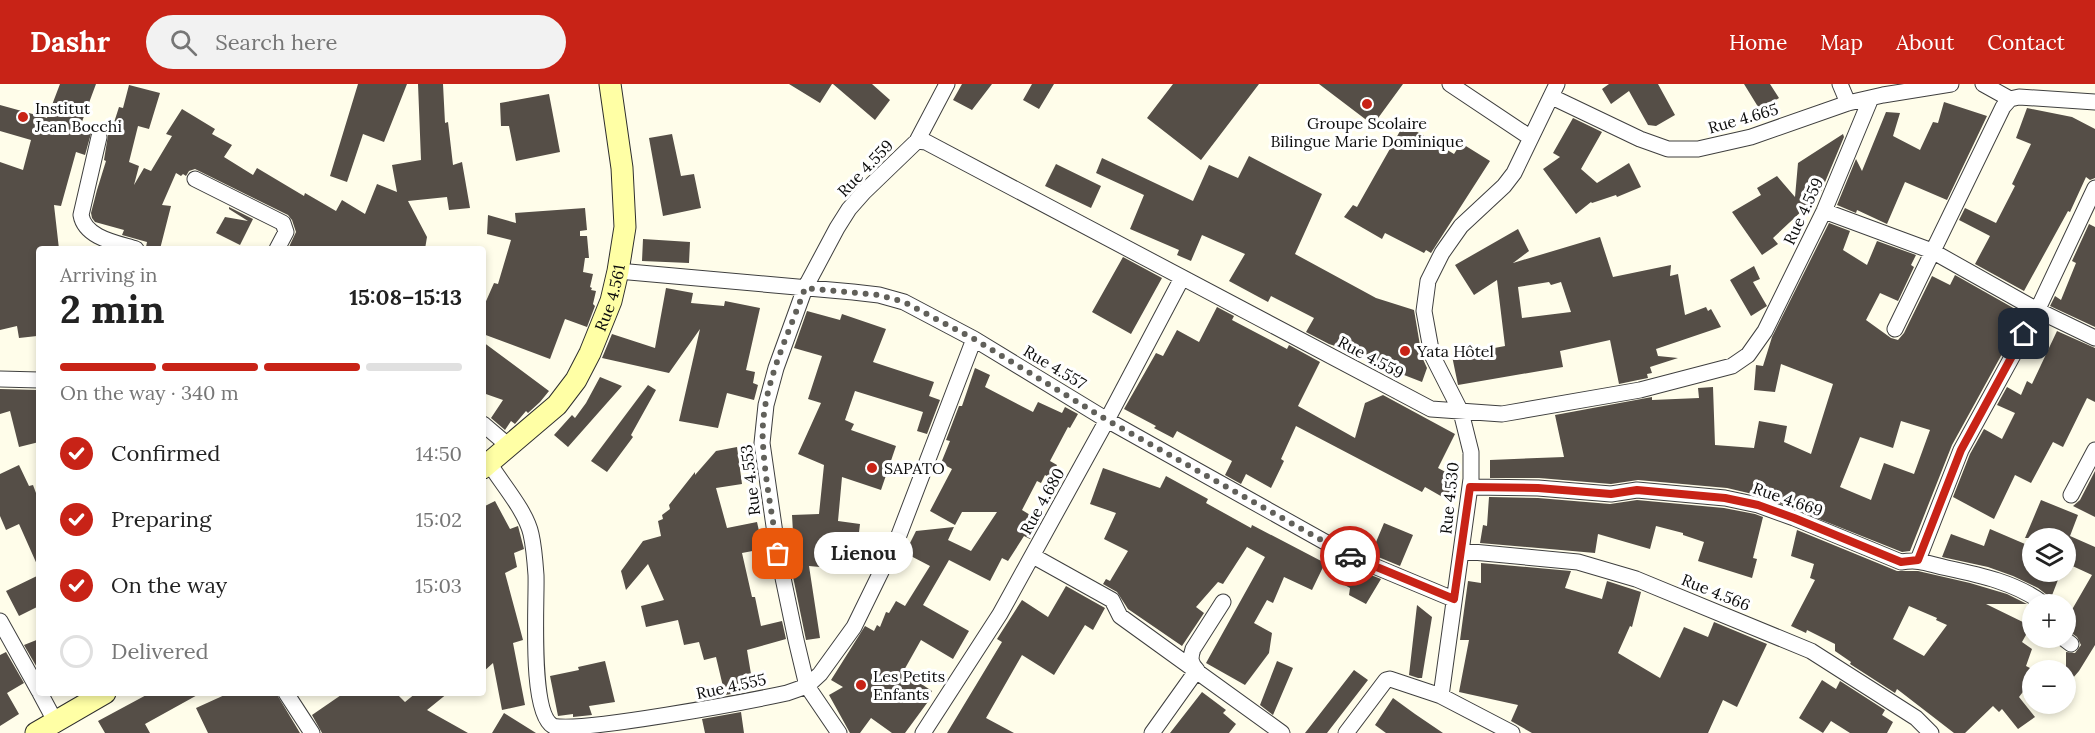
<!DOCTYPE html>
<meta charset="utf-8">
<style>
body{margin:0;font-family:Lora,serif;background:#f2f2f2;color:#222;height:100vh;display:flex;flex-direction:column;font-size:22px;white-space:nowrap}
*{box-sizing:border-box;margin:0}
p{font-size:20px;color:#767676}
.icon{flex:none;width:33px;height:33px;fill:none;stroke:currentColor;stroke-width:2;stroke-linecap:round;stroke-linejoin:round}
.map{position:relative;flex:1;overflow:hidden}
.sheet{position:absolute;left:36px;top:162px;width:450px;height:450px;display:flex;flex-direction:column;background:#fff;border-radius:6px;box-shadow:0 3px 9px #0003}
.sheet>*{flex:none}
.tools{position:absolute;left:2022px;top:444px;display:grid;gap:12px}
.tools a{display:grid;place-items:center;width:54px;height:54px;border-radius:50%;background:#fff;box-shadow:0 3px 9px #0003;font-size:30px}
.pin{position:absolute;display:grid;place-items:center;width:51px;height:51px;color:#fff;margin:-26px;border-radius:12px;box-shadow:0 3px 9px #0006}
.courier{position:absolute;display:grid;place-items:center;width:60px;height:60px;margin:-30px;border:4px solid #c82317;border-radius:50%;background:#fff;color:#222;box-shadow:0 2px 8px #0007}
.bubble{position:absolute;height:42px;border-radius:21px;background:#fff;box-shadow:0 3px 9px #0003;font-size:20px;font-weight:800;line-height:42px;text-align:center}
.headline em{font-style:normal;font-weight:800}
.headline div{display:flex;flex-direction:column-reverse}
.headline{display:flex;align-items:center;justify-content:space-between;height:102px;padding:0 24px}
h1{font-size:39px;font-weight:800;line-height:45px}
.bar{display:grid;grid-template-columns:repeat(4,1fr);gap:9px 6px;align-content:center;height:72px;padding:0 24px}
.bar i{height:8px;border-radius:4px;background:#e0e0e0}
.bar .on{background:#c82317}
.bar p{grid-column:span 4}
ol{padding:0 24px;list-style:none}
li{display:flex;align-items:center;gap:18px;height:66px}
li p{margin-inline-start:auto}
li .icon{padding:6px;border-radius:50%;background:#c82317;color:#fff;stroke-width:4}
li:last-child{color:#767676}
li i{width:33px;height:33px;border:3px solid #e0e0e0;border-radius:50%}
header{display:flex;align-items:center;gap:36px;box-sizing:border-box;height:84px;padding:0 30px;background:#c82317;color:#fff}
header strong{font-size:28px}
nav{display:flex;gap:33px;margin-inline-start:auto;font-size:21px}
.search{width:420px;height:54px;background:#f2f2f2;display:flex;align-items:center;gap:15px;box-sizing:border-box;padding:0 21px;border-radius:33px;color:#767676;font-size:22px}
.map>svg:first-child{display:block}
</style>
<header>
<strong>Dashr</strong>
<div class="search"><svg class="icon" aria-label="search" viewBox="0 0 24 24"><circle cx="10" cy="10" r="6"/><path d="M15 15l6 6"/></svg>Search here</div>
<nav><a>Home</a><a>Map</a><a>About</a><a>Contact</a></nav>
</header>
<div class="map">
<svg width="2095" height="649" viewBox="0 0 2095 649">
<rect width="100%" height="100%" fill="#fffdea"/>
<path fill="#554e47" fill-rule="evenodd" d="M60,0H96L80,43L92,46L85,71L76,68L61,122L54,121L59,165H39V248H37V252L19,254L17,242L0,246V78L23,86L31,56L0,47V21L47,34Z
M358,0H407L384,58L363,50L347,98L330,92Z
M418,0H443L445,39L448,38L453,81L462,78L470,124L449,126L447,113L408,117L427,153L425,165H288L296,148L292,136L288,131L195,85L189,87L186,92L183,90L181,92L176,89L162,121L171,122L160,165L146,163L147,158L122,151L124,146L95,138L92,134L91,129L97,106L106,77L104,76L108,51H110L119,23L123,24L129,1L160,9L149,45L138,42L129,78L139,82L134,101L144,84L151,87L172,52L166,50L182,25L215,45L212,50L232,61L224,73L253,91L257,84L304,112L305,109L336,127L342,116L365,130L377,100L397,108L392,81L421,76Z
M789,0H832L820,19Z
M833,0H872L890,16L875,36Z
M962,0H992L972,26L953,16Z
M1032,0H1054L1039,25L1023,16Z
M1173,0H1259L1201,76L1147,34Z
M1319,0H1403L1373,41Z
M1609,0H1658L1675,31L1656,42L1648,41L1629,7L1611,20L1602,5Z
M1744,0H1770L1779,14L1760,26Z
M549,10L560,68L516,77L509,42H501L500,19Z
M1944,18L1987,32L1947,116L1905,98L1887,140L1857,126L1856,129L1837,121L1856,75L1862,87L1886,28L1900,29L1893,52L1920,66L1933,38L1938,39Z
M2027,24L2072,33L2095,45V94L2090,96L2086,93L2070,128L2068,127L2024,207L1975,180L1990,152L1959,136L1965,124L1996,139L2015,102L2012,100L2031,60L2016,54Z
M1573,34L1602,48L1581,85L1597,99L1629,79L1641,103L1617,113L1616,111L1592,119L1591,118L1576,130L1543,85L1560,73L1553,69Z
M1404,40L1454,70L1461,59L1490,77L1431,169L1426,166L1424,169L1385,149L1382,155L1344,133L1353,121L1357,123Z
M672,50L681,92L694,90L701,124L663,132L649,54Z
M1843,50L1844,53L1820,110L1773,154L1778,160L1762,171L1732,128L1761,111L1757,104L1777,92L1795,113L1798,79Z
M1249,72L1322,110L1295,170L1376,214L1414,226L1422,273L1427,284L1422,298L1404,291L1339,256L1335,262L1329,260L1306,248L1314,234L1271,212L1268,218L1229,197L1245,170L1202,151L1191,177L1177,171L1179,166L1130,145L1144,111L1096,89L1102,74L1193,117L1209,81L1238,94Z
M1056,80L1101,102L1091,124L1045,102Z
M229,123L253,135L240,161L216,149L225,133L248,137L229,125Z
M585,124L587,146L580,147V152H587L589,174H585L583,188L593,190L590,203L592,204L591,206L596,207L593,220L595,222L587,243L565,235L550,275L483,250V224L494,199L498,200L511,156L487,150L488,131L516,139L515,129Z
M1829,139L1850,147L1843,166L1867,181L1877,157L1916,171L1911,181L1914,183L1898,217L1880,209L1866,236L1891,254L1898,256L1904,249L1932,192L1950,201L1955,191L2024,230L1952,361L1910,467L1902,468L1761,412L1727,404L1638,396L1611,400L1539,394H1490V376L1564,373L1555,331L1652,313V316L1699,314L1698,304L1713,303L1715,361L1754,364L1759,337L1787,342L1784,358L1811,370L1833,300L1781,280L1775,308L1754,306L1756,281L1763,282L1772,253ZM1901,337L1930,346L1914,390L1884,379L1871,416L1840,403L1860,353L1893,364Z
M2089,140L2095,143V243L2050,222L2055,212L2061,216L2076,179L2072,177Z
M1518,145L1529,167L1513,179L1600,153L1613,193L1671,181L1670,192L1678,190L1685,231L1706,223L1708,227L1711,225L1721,243L1656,265L1658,272L1678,274L1650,283L1652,289L1647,290L1648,294L1638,296L1619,300L1610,256L1560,267L1563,283L1458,301L1452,272L1505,262L1497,196L1474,211L1455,181ZM1549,198L1551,201L1561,198L1571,228L1522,234L1518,203Z
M643,155L690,158L689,179L642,177Z
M1123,173L1162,194L1131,250L1092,228Z
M1754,182L1760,195L1753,198L1767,222L1751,232L1730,196Z
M666,204L693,209L691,219L724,222L725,217L760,224L746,286L755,288L753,299L758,301L754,316L727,309L718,344L679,337L700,245L669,289L602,274L612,250L655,264Z
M1217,223L1234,232L1232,236L1287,265L1289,261L1320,278L1298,322L1355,354L1365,319L1383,311L1455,350L1438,384L1457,394L1446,415L1425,403L1422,408L1296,342L1281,375L1284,377L1271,404L1246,390L1241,400L1225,391L1232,377L1177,347L1173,354L1154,344L1156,342L1124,325L1156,269L1163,272L1177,246L1199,258Z
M807,227L840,236L842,230L886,245L873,278L934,298L929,312L940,316L927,350L917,347L923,328L855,307L845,336L854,340L851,346L896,362L881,406L842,393L838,437L860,440L858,457L856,456L853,486L809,482L820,554L806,556L791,483H795L792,431L819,430L824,381L798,370L821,319L808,315L822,272L794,264Z
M2057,247L2095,264V318L2087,314L2063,363L2053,358L2031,399L2015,391L1994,435L1953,413L1970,370L1984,345L2002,355L2015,329L1997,321L2007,303L2021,311L2027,297L2032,300Z
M483,258L549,307L540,318L528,329L526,327L515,340L511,337L505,346L491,334L503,316L483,309Z
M975,284L990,291L985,303L1033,328L1038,318L1062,329L1065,323L1078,330L1070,344L1068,343L1050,377L1057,381L1050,394L1045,391L1041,399L1037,397L1022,426L1040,437L1030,455L1024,452L1008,477L1002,474L990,497L949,476L923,521L969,547L953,575L921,556L903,588L932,607L928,613L930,615L905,649H892L871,634L860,649H850L829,611L843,603L831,596L865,542L874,547L877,541L880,543L886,528L889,529L896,517L905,522L930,482L905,469L916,447L954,443L948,456L971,467L997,428H962L955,441L930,427L952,385L941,379L950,357L946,356L959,322H962Z
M600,293L622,302L568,363L554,351L572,331L575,334L586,319Z
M648,301L656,306L631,351L633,353L607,388L591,377Z
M0,305L39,306V358L19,363L10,327L0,330Z
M737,363L742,400L716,404L727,444L757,438L763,465L742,469L752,513H755L761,542L782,537L786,555L747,566L752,596L737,600L738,609L725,611L716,573L704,576L699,558L684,561L678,536L646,543L641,522L664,516L648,480L626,506L621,487L643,457L661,452L658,437L663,435L662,431L670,425L669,421L695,388V391L716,367Z
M19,381L29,402L33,401L39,417V485L19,440L6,446L0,432V390Z
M1103,384L1160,404L1166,392L1208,415L1206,419L1251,444L1252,441L1325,479L1312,506L1284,493L1273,519L1267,516L1254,539L1272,549L1269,569L1245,601L1206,579L1265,473L1247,463L1223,500L1218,498L1196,523L1204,529L1182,562L1128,525L1117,508L1103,500L1106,495L1110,497L1128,467L1104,455L1116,429L1090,420Z
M2095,387V433L2073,422L2080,416Z
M1489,413L1538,414L1610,420L1637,416L1724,424L1755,430L1763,433L1753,474L1757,475L1752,494L1698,477L1704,458L1683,451V449L1656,442L1650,465L1598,450L1595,469L1480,459L1483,441L1487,442Z
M2041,416L2078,431L2070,452L2095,463V561L2079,587L2066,602V568L2075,569L2081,561L2077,553L2066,545V536L2092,491L2066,479V454H2025Z
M495,417L510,445L518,442L524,465L514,469L517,483L505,489L523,556L513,559L525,621L502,626L493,579L483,588V423Z
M1384,439L1413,451L1400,482L1371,470Z
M1990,445L2032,463V488H2061L2051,514L2038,504L2013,492L1988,483L1942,473L1951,450L1984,462Z
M1797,446L1897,487H1918L1970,499L2007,510L2027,520H1986L2031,542L2022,558L2032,565L2026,582L2032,585V596L2019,613L2035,633L2018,645L2002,625L1999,628L1993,622L1965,649H1954L1897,605L1895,609L1850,580L1851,578L1835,567V560L1807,546L1806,549L1791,542L1815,496L1810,494L1814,480L1791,472ZM1909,522L1937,534L1936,536L1947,541L1924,572L1893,555Z
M1343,479L1362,489L1363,488L1381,495L1366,520L1349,511L1350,504L1333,495Z
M1481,479L1571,487L1565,504L1602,515L1607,497L1641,508L1632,543L1630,542L1618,569L1660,594L1684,543L1708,553L1714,538L1767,560L1737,623L1723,616L1708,649H1532L1511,637L1518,621L1459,608L1469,556H1460L1468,497L1481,499Z
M39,491V522L19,532L6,507Z
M1066,502L1105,524L1093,546L1085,541L1054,591L1022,571L986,634L1014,649H947L1002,558L997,555L1022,516L1048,533Z
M1417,521L1432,533L1422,594H1418L1409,591Z
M39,555V587L24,561Z
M6,568L24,599L7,609L19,630L0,642V571Z
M605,577L615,618L589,622L592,631L573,633V630L558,632L550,592L579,586L578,583Z
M1277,577L1293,584L1273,631L1260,621Z
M1354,586L1368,596L1327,649H1305Z
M1822,596L1836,605L1840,597L1885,626L1882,631L1893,638L1887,649H1850L1831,637L1823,649L1799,634Z
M1202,608L1226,626L1223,629L1236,640L1229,649H1170Z
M150,609H201L145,640L150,649H105L98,637Z
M229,609H276L300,649H208L196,624Z
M344,609H396L405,618L416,609H448L427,626L468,649H322L312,631Z
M1393,614L1415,630L1443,649H1386L1375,641Z
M741,628L744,649H705L702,635Z
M504,629L536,649H492Z"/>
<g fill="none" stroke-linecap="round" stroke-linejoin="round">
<defs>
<path id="minor" d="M1450,0L1531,54
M1840,0L1848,19
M1983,0L2010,15L2019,13L2095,18
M1552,13L1640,55L1668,65H1698L1751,53L1848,19L1883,11L1951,0
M99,53L81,131C85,154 117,159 136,165
M917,57L947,0
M195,95L283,139L286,148L277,165
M1824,127L1932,167L2037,226L2095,254
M618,187L853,208L879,211L904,218L974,255L1107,336L1350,472L1453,515
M1895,245L2003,23L2010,15
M0,295L39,296
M483,340L510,363
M489,379C502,400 526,427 531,450C534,463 535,477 536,491C537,518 529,629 553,642C581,649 750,617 787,609L807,602L820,590L854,543L899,451L974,255
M1470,403L1538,404L1611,410L1637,406L1725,414L1758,421L1794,434L1901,478C1921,475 1928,480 1947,484C1980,491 2017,499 2044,520
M2071,411L2095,366
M1462,467L1578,478L1636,495L1811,567L1916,634L1931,649
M1033,472L1112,516L1120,532L1282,649
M1918,476L1961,366L2035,231L2095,104
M0,537L39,607
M2063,554L2071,560
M40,609L55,637
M286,609L312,649
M1441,612L1512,649
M839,649L807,602L796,556L778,470L762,359L766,321L776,284L805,204L837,144L849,125L864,108L917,57L926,58L1431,325L1502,330L1640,306L1732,282L1748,271L1765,247L1824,127L1871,14
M923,649L1000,530L1107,336L1182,194
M1152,649L1197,586C1190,579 1190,574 1193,565L1223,518
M1346,649L1386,596L1390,595L1441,612L1471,395V368L1461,328L1432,271L1424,227L1428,197L1442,169L1461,142L1504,102L1514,89L1557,0"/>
<g id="secondary">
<path id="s1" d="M483,384L557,321L576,296L590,269L611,217L618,187L625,143L622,84L610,0"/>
<path d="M36,649L105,609"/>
</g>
</defs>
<use href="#minor" stroke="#3f3f3f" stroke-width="17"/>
<use href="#secondary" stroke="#2e2e2e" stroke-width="23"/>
<use href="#minor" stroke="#fff" stroke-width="15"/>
<use href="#secondary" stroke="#ffffa5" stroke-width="21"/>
</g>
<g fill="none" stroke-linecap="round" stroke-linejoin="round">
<path stroke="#61605a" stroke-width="6" stroke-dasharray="0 10.8" d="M778,470C773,434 765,397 763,360C759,307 788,253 805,204L879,211L904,218L974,255L1107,336L1350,472"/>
<path stroke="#c82317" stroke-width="8" d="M1350,472L1454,515L1470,403L1538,404L1611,410L1637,406L1725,414L1758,421L1794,434L1901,478L1918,476L1961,366L2024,250"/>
</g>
<g fill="#c82317" stroke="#fff" stroke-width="2">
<circle cx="1367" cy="20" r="6"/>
<circle cx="23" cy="33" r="6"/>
<circle cx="1405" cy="267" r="6"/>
<circle cx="872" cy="384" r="6"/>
<circle cx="861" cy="601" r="6"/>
</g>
<g text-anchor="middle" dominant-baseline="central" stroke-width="6" stroke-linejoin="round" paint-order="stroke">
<g font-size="16" fill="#0c0c0c" stroke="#fff" text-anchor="start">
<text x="35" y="24">Institut<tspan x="35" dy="18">Jean Bocchi</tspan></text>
<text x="1367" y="39" text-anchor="middle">Groupe Scolaire<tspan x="1367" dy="18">Bilingue Marie Dominique</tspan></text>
<text x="1417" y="267">Yata Hôtel</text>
<text x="884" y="384">SAPATO</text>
<text x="873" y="592">Les Petits<tspan x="873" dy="18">Enfants</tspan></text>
</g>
<g font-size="16" fill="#0c0c0c" stroke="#fff">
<text transform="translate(1743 34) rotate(-16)">Rue 4.665</text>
<text transform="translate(865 84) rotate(-46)">Rue 4.559</text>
<text transform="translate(1803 127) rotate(-65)">Rue 4.559</text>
<text stroke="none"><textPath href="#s1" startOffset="218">Rue 4.561</textPath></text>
<text transform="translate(1371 273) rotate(28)">Rue 4.559</text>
<text transform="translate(1055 283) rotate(31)">Rue 4.557</text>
<text transform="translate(750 396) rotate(-97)">Rue 4.553</text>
<text transform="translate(1449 414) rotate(-84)">Rue 4.530</text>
<text transform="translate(1788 415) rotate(19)">Rue 4.669</text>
<text transform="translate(1042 417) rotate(-61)">Rue 4.680</text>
<text transform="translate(1716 508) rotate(22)">Rue 4.566</text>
<text transform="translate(731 602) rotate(-12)">Rue 4.555</text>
</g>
</g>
</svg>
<div class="tools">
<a><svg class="icon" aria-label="layers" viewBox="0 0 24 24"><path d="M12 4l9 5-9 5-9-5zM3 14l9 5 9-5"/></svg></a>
<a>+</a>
<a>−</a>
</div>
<div class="pin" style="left:778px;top:470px;background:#ea580c"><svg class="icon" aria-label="bag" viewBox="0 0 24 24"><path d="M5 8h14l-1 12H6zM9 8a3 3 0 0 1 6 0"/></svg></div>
<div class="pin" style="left:2024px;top:250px;background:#1f2937"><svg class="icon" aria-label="home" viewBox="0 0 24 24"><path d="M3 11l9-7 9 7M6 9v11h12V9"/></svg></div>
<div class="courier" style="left:1350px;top:472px"><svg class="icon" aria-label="car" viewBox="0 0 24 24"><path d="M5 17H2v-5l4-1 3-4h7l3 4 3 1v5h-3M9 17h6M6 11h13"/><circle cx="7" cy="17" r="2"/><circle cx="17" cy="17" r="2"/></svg></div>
<div class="bubble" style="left:814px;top:448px;width:99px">Lienou</div>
<section class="sheet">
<div class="headline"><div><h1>2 min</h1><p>Arriving in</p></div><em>15:08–15:13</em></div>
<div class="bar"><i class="on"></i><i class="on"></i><i class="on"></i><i></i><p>On the way · 340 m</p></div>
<ol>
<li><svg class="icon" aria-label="check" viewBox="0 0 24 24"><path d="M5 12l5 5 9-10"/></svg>Confirmed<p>14:50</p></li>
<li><svg class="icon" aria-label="check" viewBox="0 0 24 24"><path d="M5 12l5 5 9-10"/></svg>Preparing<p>15:02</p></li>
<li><svg class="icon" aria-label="check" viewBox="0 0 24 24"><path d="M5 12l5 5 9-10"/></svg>On the way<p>15:03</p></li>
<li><i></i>Delivered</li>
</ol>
</section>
</div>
